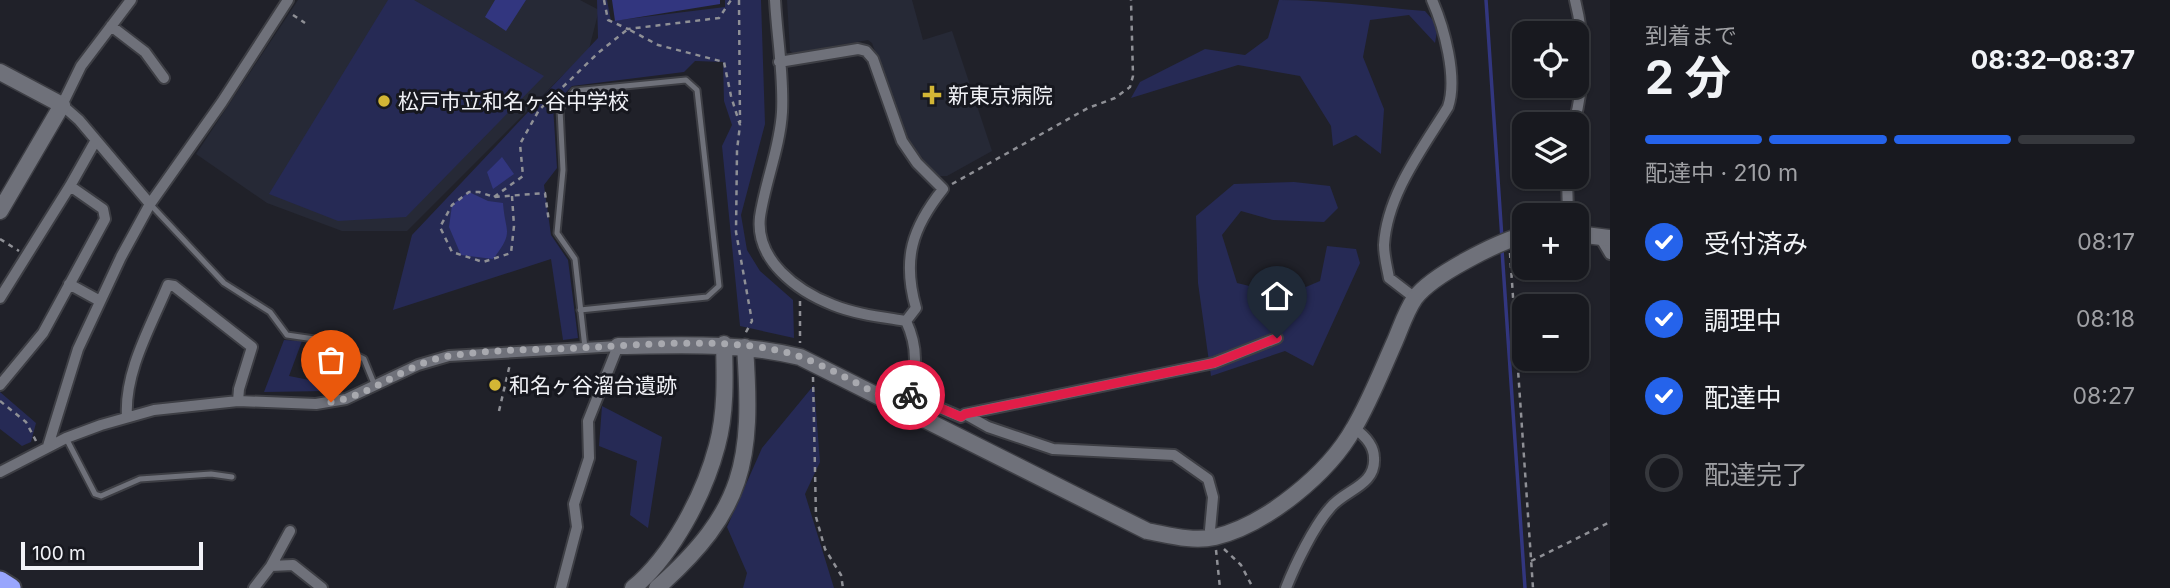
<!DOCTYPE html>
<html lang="ja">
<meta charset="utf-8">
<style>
body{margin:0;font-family:Inter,"Noto Sans JP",sans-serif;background:#212228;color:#f1f3f6;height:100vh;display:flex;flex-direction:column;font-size:26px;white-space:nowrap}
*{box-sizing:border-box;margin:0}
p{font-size:23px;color:#9fa0a4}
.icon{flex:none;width:38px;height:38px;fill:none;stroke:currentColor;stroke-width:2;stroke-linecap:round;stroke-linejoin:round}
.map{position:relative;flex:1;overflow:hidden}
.side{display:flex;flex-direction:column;background:#18191f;width:560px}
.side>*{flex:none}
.controls{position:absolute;left:1512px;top:21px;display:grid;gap:14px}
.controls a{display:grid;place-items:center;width:77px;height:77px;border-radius:14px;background:#18191f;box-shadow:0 2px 5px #0004,0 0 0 2px #36383d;font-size:35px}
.scale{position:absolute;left:21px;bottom:18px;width:182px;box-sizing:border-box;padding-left:7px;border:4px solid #f1f2f7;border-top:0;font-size:19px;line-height:24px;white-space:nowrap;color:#f1f2f7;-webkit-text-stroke:5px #17181f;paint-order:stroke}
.pin{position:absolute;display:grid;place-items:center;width:60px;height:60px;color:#fff;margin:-72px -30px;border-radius:50% 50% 50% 0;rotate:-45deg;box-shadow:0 0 7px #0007}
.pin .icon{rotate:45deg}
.courier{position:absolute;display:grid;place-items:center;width:70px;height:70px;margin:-35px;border:5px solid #e11d48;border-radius:50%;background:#fff;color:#222;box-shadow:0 2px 9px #0007}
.headline em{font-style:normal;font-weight:700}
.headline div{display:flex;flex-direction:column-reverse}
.headline{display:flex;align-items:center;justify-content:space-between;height:119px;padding:0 35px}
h1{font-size:46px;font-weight:700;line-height:52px}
.bar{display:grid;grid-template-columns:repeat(4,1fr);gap:10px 7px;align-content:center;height:84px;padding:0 35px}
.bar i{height:9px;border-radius:5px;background:#36383d}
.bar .on{background:#2563eb}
.bar p{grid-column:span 4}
ol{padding:0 35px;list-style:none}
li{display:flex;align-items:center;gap:21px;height:77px}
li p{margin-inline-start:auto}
li .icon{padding:7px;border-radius:50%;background:#2563eb;color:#fff;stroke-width:4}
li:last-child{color:#9fa0a4}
li i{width:38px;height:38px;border:4px solid #36383d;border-radius:50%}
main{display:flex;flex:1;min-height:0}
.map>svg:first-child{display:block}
</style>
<main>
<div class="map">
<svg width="1610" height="588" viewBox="0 0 1610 588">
<rect width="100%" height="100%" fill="#202129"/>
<path fill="#262936" d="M298,0H580L599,10L589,49L407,231H342L267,203L196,154Z
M787,0H912L923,40L952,31L992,151L947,176H937L904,136L872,43L868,40L793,53L790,51Z"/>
<path fill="#262a55" d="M388,0H414L544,76L406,217L338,221L269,194Z
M597,0H607L611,21L725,7V0H761L765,124L741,215L747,250L760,271L793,300L794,338L740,326L722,146L732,125L724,101L723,62L695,61L684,72L572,86L553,106L557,168L544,185L551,235L568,260L578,338L563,340L551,259L393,310L412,235L598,38Z
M1279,0C1328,0 1376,7 1425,11L1438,26L1435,43L1409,15L1370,20L1363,57L1384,109L1381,154L1356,135L1333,146L1331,126L1300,76L1238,65L1131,98L1140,82L1205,49L1245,55L1268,38Z
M1294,182L1330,186L1338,208L1324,222L1273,220L1241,211L1222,235L1237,283L1287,295L1320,281L1327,246L1356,249L1360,263L1313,366L1285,351L1211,376L1198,283L1196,216L1234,184Z
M284,340L302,341L289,376L325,383L327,391L264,392Z
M814,385L820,462L805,494L834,588H743L747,573L727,527L762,448Z
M0,392L36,423L31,442L22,446L0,429Z
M602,406L662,437L648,528L630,515L637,461L599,446Z"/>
<path fill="#32367f" d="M495,0H526L506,31L485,17Z
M612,0H720V4L615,21Z
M502,157L514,174L493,189L487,172Z
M469,192L488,201L503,203C505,233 515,231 493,259L461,255L449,227L452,205Z"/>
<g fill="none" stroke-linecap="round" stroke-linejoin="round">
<path stroke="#32367f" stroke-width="3.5" d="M1486,0L1502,239
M1502,250L1525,588"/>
<defs>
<path id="lane" d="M151,205L224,283L270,312L287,335L328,341L364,359L375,386
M580,310L707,297L719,286L697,90L686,80L574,91L560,109L563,170L557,233L575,259L585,348
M66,438L95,494L101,496L140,479L211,474L232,477"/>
<path id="street" d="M131,0L81,66L62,105L79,120L150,204
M775,0C777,37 784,76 782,112C780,148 765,182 760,217C755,260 797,291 833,305C855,314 882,317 906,321C920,351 917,377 901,406
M111,26L145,52L164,78
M779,62L858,49L866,51L873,59L902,141L917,163L943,189C912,228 902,259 916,308L906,321
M1574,124C1585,81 1586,44 1575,0
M1567,177L1568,215
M1600,237L1610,254
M69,284L100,301
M0,298L70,186L96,140
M1415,298L1389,278C1387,267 1384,256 1384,245C1387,194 1423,148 1448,107C1458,78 1444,27 1432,0
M0,385L43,333L105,219L103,209L70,186
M907,394L961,417L965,414L988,427L1053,449L1174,455L1208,479L1213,497L1210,530L1215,537
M965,414L1214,363L1277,338
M127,417C124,372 151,326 168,285L174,286L252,347L239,389L238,401
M48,446L78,349L121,257L150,204L222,102L288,0
M0,472L66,438L101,425L154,410L238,401L316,404L346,399L418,365L449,356L618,346L588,421L589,458L574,504L577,527L561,588
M271,566L290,531
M254,588L271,566L293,565L322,588
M1286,588C1295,565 1314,526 1330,508C1344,490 1376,486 1374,458C1374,445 1364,435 1354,428"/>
<path id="secondary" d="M0,72L62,105L0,211
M1577,234L1610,238
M618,346C682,345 738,342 800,357L1147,531C1169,535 1192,542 1215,537C1266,525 1329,473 1354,428C1370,401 1382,370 1395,341C1401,327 1406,311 1415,298C1432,275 1496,243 1524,235
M633,588C672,556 704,495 717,446C726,413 725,378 724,344
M657,588C745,510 753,461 745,347"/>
<path id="highway" d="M0,581L11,588"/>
</defs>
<use href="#lane" stroke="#3d3e44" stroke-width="9"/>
<use href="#street" stroke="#3d3e44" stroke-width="14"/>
<use href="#secondary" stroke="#3d3e44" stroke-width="19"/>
<use href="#highway" stroke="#3d3e44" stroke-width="23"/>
<path stroke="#8f9096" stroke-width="2.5" stroke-dasharray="5 5" stroke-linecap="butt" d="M604,0L608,20L628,29L719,18L731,0
M739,0L740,123
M293,15L305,23
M952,184L1088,108L1115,98L1130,87L1133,76L1131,0
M512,196L514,226L511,253L483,262L452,252L440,227L452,205L469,192H479L494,197L545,193L549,222
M494,197L523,176L520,144L539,110L598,53L628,29L658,45L724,62L731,96L740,125L737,150L736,232L752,321L745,334
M0,239L19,251
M1510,253L1533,588
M800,301V343
M813,377L816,517L825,549L841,575L843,588
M0,401L26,422L36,441
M499,411L510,364
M1224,549L1241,565L1253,588
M1216,550L1220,588
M1531,561L1610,522"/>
<use href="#lane" stroke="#6f717a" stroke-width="5"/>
<use href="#street" stroke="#6f717a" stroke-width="10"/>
<use href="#secondary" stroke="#6f717a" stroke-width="16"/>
<use href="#highway" stroke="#99a6fd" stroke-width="19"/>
</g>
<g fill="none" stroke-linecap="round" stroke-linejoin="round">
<path stroke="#a8a9af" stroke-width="7" stroke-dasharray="0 12.6" d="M331,402C374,395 407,362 450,356C492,349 535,350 578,348C640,345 743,335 801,357C835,370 868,390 901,406L907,394L910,395"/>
<path stroke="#e11d48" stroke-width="9" d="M910,395L961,417L965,414L1214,363L1277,338"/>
</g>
<g fill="#d3b635" stroke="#17181f" stroke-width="2.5">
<path d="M928.5 84.5h7v7h7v7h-7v7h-7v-7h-7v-7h7z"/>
<circle cx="384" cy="101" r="7"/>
<circle cx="495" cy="385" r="7"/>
</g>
<g text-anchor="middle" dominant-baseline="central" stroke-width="6" stroke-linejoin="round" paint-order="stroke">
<g font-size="21" fill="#f1f2f7" stroke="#17181f" text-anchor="start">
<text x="948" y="95">新東京病院</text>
<text x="398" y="101">松戸市立和名ヶ谷中学校</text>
<text x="509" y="385">和名ヶ谷溜台遺跡</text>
</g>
</g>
</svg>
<div class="controls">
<a><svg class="icon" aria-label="locate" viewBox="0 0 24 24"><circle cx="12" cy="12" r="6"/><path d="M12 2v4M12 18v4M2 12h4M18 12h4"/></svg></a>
<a><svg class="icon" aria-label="layers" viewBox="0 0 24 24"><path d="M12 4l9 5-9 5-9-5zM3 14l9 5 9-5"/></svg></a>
<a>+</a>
<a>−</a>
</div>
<div class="scale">100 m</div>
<div class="pin" style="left:331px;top:402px;background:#ea580c"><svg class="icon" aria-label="bag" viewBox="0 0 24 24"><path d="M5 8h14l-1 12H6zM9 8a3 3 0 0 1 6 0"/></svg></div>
<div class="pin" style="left:1277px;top:338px;background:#1f2937"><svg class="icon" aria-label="home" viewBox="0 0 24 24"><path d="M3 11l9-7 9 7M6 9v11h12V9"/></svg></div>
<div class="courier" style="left:910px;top:395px"><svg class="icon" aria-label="bike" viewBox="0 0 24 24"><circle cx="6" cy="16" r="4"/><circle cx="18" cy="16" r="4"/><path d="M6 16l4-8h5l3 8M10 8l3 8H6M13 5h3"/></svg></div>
</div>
<section class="side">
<div class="headline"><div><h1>2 分</h1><p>到着まで</p></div><em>08:32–08:37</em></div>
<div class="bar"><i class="on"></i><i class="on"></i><i class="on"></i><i></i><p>配達中 · 210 m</p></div>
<ol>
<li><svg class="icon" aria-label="check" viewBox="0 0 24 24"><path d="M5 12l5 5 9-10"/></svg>受付済み<p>08:17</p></li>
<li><svg class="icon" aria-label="check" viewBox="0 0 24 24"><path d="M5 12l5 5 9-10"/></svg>調理中<p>08:18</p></li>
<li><svg class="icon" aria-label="check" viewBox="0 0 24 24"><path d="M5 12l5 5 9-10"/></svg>配達中<p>08:27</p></li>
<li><i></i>配達完了</li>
</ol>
</section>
</main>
